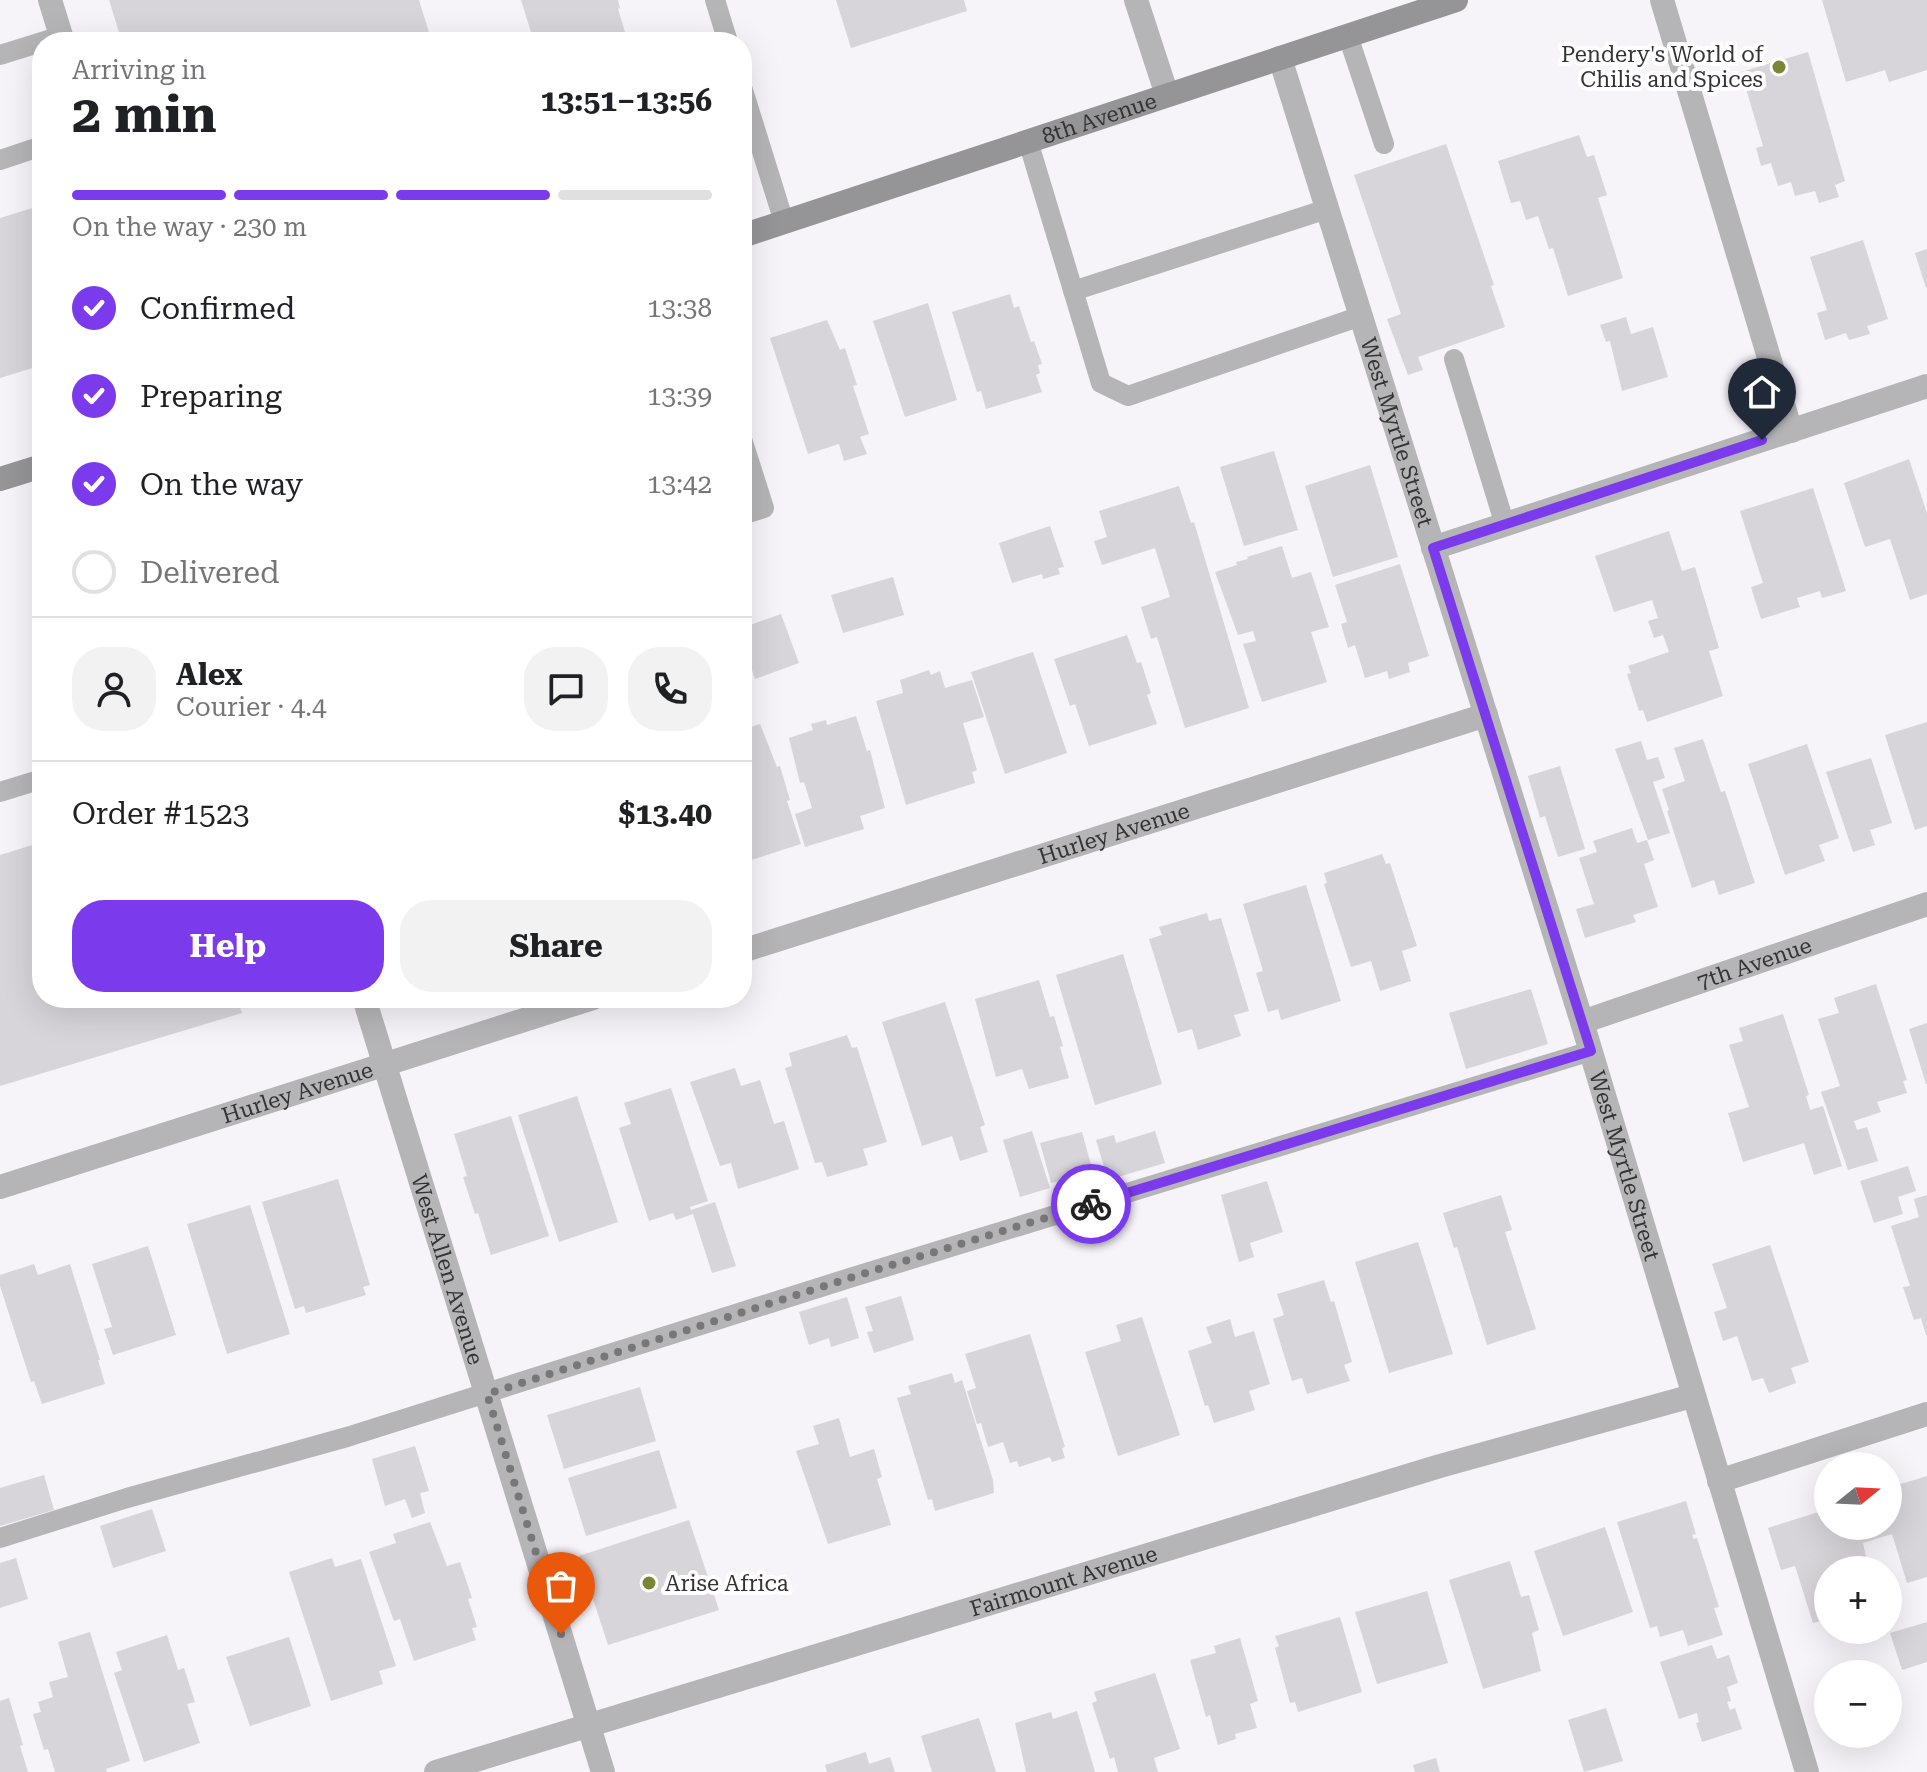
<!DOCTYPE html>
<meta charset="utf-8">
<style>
body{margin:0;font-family:"Roboto Serif",serif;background:#f2f2f2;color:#202124;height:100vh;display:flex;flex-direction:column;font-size:30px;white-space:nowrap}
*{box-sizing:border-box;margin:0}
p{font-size:26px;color:#757577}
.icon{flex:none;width:44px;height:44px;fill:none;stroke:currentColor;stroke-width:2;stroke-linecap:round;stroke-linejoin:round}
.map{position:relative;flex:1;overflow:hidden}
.panel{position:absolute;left:32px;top:32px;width:720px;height:976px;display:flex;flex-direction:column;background:#fff;border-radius:32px;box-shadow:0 8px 32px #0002}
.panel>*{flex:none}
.needle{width:52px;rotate:72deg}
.controls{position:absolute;left:1814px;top:1452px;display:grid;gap:16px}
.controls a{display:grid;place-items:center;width:88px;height:88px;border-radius:50%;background:#fff;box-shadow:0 8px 32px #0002;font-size:40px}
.pin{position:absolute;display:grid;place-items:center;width:68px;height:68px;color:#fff;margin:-82px -34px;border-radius:50% 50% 50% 0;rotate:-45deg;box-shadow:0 0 8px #0007}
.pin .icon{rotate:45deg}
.courier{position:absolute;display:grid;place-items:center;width:80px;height:80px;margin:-40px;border:6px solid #7c3aed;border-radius:50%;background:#fff;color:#222;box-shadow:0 2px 10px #0007}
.head em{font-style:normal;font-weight:700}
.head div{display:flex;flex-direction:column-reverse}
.head{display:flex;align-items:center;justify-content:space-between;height:136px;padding:0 40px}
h1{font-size:52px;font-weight:700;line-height:60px}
.bar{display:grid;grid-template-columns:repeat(4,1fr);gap:12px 8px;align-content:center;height:96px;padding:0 40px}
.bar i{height:10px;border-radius:6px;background:#e0e0e0}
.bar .selected{background:#7c3aed}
.bar p{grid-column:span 4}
.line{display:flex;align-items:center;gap:20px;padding:0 40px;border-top:2px solid #e0e0e0}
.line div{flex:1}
.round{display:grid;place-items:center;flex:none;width:84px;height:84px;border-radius:32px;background:#f2f2f2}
ol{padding:0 40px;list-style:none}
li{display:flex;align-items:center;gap:24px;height:88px}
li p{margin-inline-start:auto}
li .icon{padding:8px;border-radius:50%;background:#7c3aed;color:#fff;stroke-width:4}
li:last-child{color:#757577}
li i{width:44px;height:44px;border:4px solid #e0e0e0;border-radius:50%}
.button{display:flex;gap:16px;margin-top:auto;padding:16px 40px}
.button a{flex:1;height:92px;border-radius:32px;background:#7c3aed;color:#fff;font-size:32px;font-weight:700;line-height:92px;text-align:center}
.button a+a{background:#f2f2f2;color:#202124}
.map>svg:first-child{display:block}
</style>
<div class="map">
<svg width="1927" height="1772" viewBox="0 0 1927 1772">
<rect width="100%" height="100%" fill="#f6f3f9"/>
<path fill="#d7d4da" d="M109,0H419L432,42H122Z
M521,0H618L620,8L618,9L628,42H534Z
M836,0H964L967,11L851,48Z
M1822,0H1927V70L1889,82L1885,70L1846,82Z
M1808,52L1845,181L1835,185L1839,197L1819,203L1815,191L1795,196L1791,182L1778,186L1771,163L1761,166L1756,148L1763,146L1741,72Z
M1579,135L1587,157L1594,155L1607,195L1598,198L1623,278L1568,296L1553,248L1549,249L1538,216L1526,220L1520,201L1511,203L1498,161Z
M1446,144L1494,285L1491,286L1505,327L1418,357L1423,370L1408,375L1387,319L1401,314L1354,175Z
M42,205V365L0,378V218Z
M1863,240L1888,319L1867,326L1870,334L1849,340L1846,333L1825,340L1817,313L1827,310L1810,257Z
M1927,249V287L1926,288L1915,253Z
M1010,294L1014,308L1019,306L1031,342L1034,341L1042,364L1038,365L1040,373L1036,375L1042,392L986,409L981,391L977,392L952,312Z
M928,303L957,400L905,417L873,321Z
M1626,317L1631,334L1653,327L1668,377L1622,391L1610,341L1606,342L1600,325Z
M827,320L840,350L845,348L857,385L853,386L869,434L860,437L867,454L844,461L839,444L808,454L770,338Z
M1274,451L1298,530L1244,546L1220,467Z
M1909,459L1927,513V594L1910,600L1890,539L1865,547L1844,483Z
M1370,465L1398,557L1333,577L1305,486Z
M1179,486L1191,523L1194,522L1249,708L1185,728L1157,637L1151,639L1141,607L1170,597L1155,548L1102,565L1094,541L1107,537L1099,511Z
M1813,488L1846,591L1822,598L1820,591L1797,598L1800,607L1761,619L1751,587L1763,583L1740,511Z
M1050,526L1064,567L1058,568L1060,574L1043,579L1042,574L1012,583L999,543Z
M1669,531L1682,571L1695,567L1719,648L1709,651L1723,696L1647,722L1643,710L1639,711L1627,674L1631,673L1628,666L1669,652L1663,635L1654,638L1648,621L1658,618L1652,600L1614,612L1595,556Z
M1282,546L1292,578L1311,572L1329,627L1311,632L1327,682L1262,702L1243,644L1256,641L1253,631L1238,635L1215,572L1237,565L1236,562L1248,559L1247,557Z
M1400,564L1429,656L1408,663L1410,672L1389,679L1387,671L1365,678L1355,645L1348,648L1341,624L1347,622L1335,585Z
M893,577L904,615L843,633L831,595Z
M781,614L799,663L755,679L742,641V628Z
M1127,635L1137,663L1141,662L1151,693L1147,695L1157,724L1089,746L1075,704L1070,706L1054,659Z
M1033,652L1067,753L1005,774L971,672Z
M929,670L931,675L940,671L945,688L972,680L984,717L963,723L977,770L972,772L975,783L906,805L876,701L903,693L900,680Z
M856,716L867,751L870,750L885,808L860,816L864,829L805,847L795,814L812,808L804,782L800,783L789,738L813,730L811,724L826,720L827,725Z
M1927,722V826L1915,830L1885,735Z
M760,724L777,767L780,766L790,800L787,801L801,844L742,863V730Z
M1703,739L1721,792L1725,791L1755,883L1719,895L1714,880L1692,888L1667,811L1669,810L1662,789L1685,781L1674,748Z
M1641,741L1647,760L1658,757L1665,778L1653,782L1670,833L1648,840L1615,749Z
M1807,744L1839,838L1819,845L1825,861L1785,875L1748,764Z
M1871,758L1892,823L1870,830L1875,845L1853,852L1826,772Z
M1560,766L1585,849L1558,857L1545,816L1540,818L1528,776Z
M1632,828L1637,843L1647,840L1654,860L1644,864L1658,907L1633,915L1636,922L1585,938L1576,909L1594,904L1579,858L1597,852L1593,841Z
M42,842V998H237L242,1013L0,1086V855Z
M1382,854L1386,864L1390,863L1417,946L1402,951L1411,981L1380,991L1371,961L1351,967L1324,884L1327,883L1324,873Z
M1306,885L1341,1001L1281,1020L1278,1009L1268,1012L1256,973L1263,971L1243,904Z
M1207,913L1209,921L1221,918L1249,1011L1234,1015L1241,1036L1198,1050L1192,1029L1178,1033L1149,939L1162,935L1159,927Z
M1123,954L1162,1084L1095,1105L1056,975Z
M1039,980L1050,1017L1054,1016L1063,1046L1060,1047L1069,1078L1029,1089L1022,1069L996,1077L975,999Z
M1876,984L1907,1080L1903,1081L1907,1093L1877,1102L1881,1112L1854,1121L1857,1130L1867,1127L1878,1161L1848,1170L1821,1092L1840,1086L1818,1019L1839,1013L1834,998Z
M1531,989L1548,1044L1466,1069L1449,1013Z
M945,1002L985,1125L980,1127L988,1152L960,1161L952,1136L922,1146L882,1022Z
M1783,1014L1809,1095L1806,1096L1810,1110L1823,1106L1842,1166L1814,1175L1804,1143L1743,1162L1728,1113L1749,1107L1729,1045L1743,1041L1739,1028Z
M1927,1023V1084H1926L1909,1029Z
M847,1035L852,1048L857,1047L887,1142L863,1149L868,1165L827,1177L822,1162L815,1163L785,1068L792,1066L789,1053Z
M735,1068L741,1086L760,1080L774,1124L784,1121L799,1169L738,1189L731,1163L720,1166L690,1082Z
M671,1088L708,1201L690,1207L691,1210L715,1202L736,1266L712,1273L693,1214L676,1220L673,1213L649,1221L619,1128L631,1124L624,1103Z
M577,1096L618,1222L559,1242L518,1115Z
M511,1116L549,1236L491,1255L478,1213L475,1214L463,1177L467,1176L454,1134Z
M1032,1131L1050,1188L1020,1197L1003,1140Z
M1155,1131L1165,1163L1108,1180L1096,1140L1114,1135L1116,1143Z
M1082,1132L1093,1172L1051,1183L1040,1143Z
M1908,1166L1916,1191L1898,1197L1903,1214L1874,1223L1860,1181Z
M338,1179L370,1285L363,1287L366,1295L306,1313L304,1306L295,1309L262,1202Z
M1267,1181L1283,1232L1250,1243L1254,1257L1239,1262L1221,1195Z
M1501,1195L1512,1230L1505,1232L1536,1329L1487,1345L1457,1247L1454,1248L1443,1213Z
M1927,1195V1335H1926L1921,1318L1914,1320L1903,1287L1910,1286L1891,1226L1919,1217L1914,1199Z
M250,1205L290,1334L227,1354L187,1224Z
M1418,1242L1453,1354L1389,1373L1355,1262Z
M1770,1245L1809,1362L1791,1368L1796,1383L1769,1393L1763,1378L1752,1381L1737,1336L1723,1341L1714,1312L1727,1308L1712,1264Z
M148,1246L176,1335L113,1355L104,1329L112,1327L92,1264Z
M34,1264L38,1275L70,1264L100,1360H98L105,1384L42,1404L34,1381L31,1382L0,1286V1275Z
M1324,1280L1331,1302L1334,1301L1352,1362L1344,1365L1350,1381L1307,1394L1302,1378L1292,1381L1273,1319L1284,1315L1277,1294Z
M901,1296L914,1340L874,1353L867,1332L873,1331L865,1307Z
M847,1297L859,1338L831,1347L829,1338L809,1345L799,1312Z
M1142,1317L1180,1435L1118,1456L1085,1352L1121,1341L1116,1325Z
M1230,1319L1235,1337L1254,1331L1270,1384L1249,1391L1255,1410L1214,1423L1208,1405L1205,1406L1188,1351L1212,1343L1206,1327Z
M1030,1334L1065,1447L1062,1448L1065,1458L1052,1462L1050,1457L1019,1467L1017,1461L1010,1463L1003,1442L988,1447L981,1423L977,1424L967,1391L976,1388L965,1354Z
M952,1373L955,1383L962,1380L993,1480L994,1493L935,1511L932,1499L928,1500L897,1398L911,1394L908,1386Z
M640,1387L656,1441L564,1469L547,1415Z
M839,1418L850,1457L874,1449L882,1477L877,1479L891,1525L828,1544L796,1451L819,1444L813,1426Z
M415,1446L429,1491L420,1493L425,1513L412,1518L405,1499L385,1506L372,1459Z
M659,1450L677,1508L586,1536L568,1478Z
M44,1475L54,1510L0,1526V1488Z
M1927,1476V1577L1907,1583L1892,1534L1863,1543L1869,1570H1828V1619L1813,1623L1795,1566L1781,1570L1768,1528L1828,1509V1526H1888V1488Z
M1686,1501L1696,1534L1692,1535L1694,1539L1697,1538L1719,1607L1714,1608L1723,1635L1688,1646L1683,1630L1660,1637L1657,1626L1650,1628L1617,1522Z
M152,1509L166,1551L113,1568L100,1526Z
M689,1520L719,1610L608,1645L579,1556Z
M430,1522L447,1566L460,1562L472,1598L468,1599L477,1627L472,1628L476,1640L414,1661L400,1619L394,1621L369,1552L396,1543L393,1534Z
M1605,1527L1633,1612L1563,1636L1534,1551Z
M16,1558L28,1599L0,1608V1563Z
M332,1558L335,1567L361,1559L396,1666L379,1671L383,1684L331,1701L289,1572Z
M1510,1561L1521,1597L1529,1595L1539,1630L1532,1633L1541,1671L1483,1689L1449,1580Z
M1427,1591L1448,1663L1377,1684L1355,1612Z
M1340,1617L1362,1692L1298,1712L1295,1702L1290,1703L1275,1648L1279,1646L1275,1636Z
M1927,1622V1662L1902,1670L1890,1633Z
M90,1632L130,1761L106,1769L107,1772H55L48,1749L44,1750L33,1714L41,1712L38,1702L53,1697L49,1682L68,1677L58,1642Z
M167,1635L178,1670L184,1668L195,1702L187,1704L200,1743L144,1762L114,1673L122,1670L116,1652Z
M289,1637L311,1706L250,1726L226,1657Z
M1240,1638L1258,1701L1250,1704L1257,1728L1235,1734L1236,1739L1218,1745L1210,1715L1206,1717L1190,1660L1216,1653L1214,1646Z
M1712,1645L1717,1659L1729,1655L1738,1683L1727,1687L1731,1701L1727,1702L1730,1710L1735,1708L1742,1729L1702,1742L1696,1723L1699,1722L1697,1713L1679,1719L1660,1662Z
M1155,1673L1180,1749L1154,1758L1158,1772H1118L1114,1757L1110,1759L1092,1703L1097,1701L1094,1692Z
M9,1698L23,1745L20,1746L28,1772H0V1701Z
M1606,1708L1623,1761L1584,1772L1568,1720Z
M1077,1711L1095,1772H1026L1015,1723L1051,1712L1053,1719Z
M979,1718L996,1772H932L921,1736Z
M866,1752L869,1764L890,1757L895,1772H827L825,1765Z
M1436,1758L1440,1772H1415L1413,1765Z"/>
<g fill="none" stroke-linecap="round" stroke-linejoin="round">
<path stroke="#b5b4b6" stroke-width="20" d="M715,0L728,42
M1348,36L1384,144
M0,55L61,36
M742,87L784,222
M1028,141L1101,383L1128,396L1361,316
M0,160L42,146
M1073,291L1327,209
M1454,359L1505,525
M742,439L764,508L742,515
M0,792L42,779
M0,1538L127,1498L347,1437L856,1276L1591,1051"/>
<g stroke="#b5b4b6" stroke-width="24">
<path d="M50,0L63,42"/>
<path d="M1136,0L1167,95"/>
<path d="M1662,0L1791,431"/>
<path id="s1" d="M1280,58L1582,1022L1807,1772"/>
<path d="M1433,548L1927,386"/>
<path id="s2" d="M742,951L1486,715"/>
<path id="s3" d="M364,998L603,1772"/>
<path id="s4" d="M1582,1022L1927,904"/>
<path id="s5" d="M0,1187L593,998"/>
<path d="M1719,1481L1927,1414"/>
<path id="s6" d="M436,1772L1440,1466L1692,1396"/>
</g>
<g stroke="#959497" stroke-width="24">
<path id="s7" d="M742,236L1456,0"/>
<path d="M0,479L42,466"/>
</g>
</g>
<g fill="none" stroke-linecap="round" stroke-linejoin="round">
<path stroke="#777679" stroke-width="8" stroke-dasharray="0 14.4" d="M561,1634L487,1394L856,1276L1091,1204"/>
<path stroke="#7c3aed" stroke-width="10" d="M1091,1204L1591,1051L1433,548L1762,440"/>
</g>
<g fill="#798634" stroke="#fff" stroke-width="3">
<circle cx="1779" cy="67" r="8"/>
<circle cx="649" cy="1583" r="8"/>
</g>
<g text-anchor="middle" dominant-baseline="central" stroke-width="8" stroke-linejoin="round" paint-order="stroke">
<g font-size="22" fill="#333234" stroke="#fff" text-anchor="end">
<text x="1763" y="54">Pendery's World of<tspan x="1763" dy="25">Chilis and Spices</tspan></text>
<text x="665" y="1583" text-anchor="start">Arise Africa</text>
</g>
<g font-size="22" fill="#333234" stroke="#fff">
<text stroke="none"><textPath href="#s7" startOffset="376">8th Avenue</textPath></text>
<text stroke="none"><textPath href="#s1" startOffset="392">West Myrtle Street</textPath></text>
<text stroke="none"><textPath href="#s2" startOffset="390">Hurley Avenue</textPath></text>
<text stroke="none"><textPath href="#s4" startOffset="182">7th Avenue</textPath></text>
<text stroke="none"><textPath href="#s5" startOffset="312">Hurley Avenue</textPath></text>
<text stroke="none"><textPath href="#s1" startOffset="1160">West Myrtle Street</textPath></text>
<text stroke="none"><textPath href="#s3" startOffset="284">West Allen Avenue</textPath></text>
<text stroke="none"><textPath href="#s6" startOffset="656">Fairmount Avenue</textPath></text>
</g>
</g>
</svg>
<div class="controls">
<a><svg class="needle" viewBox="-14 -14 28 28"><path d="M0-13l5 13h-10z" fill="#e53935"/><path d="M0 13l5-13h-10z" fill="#757577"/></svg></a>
<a>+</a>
<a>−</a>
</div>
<div class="pin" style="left:561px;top:1634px;background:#ea580c"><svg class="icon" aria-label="bag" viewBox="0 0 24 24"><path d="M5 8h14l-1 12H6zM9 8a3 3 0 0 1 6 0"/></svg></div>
<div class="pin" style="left:1762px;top:440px;background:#1f2937"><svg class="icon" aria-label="home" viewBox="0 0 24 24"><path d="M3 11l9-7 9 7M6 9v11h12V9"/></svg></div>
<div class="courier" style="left:1091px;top:1204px"><svg class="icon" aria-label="bike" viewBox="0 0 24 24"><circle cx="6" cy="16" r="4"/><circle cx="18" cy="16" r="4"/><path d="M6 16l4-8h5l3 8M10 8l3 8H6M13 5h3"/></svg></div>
<section class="panel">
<div class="head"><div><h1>2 min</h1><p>Arriving in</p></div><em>13:51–13:56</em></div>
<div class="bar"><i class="selected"></i><i class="selected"></i><i class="selected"></i><i></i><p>On the way · 230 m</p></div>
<ol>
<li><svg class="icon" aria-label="check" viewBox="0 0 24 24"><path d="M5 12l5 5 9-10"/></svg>Confirmed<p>13:38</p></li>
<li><svg class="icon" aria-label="check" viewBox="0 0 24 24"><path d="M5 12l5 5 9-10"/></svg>Preparing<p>13:39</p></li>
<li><svg class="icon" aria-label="check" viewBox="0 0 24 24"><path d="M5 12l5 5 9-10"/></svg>On the way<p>13:42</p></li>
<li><i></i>Delivered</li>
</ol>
<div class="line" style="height:144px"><a class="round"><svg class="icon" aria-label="person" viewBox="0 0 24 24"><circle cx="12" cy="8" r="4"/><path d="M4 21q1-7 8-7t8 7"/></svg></a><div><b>Alex</b><p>Courier · 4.4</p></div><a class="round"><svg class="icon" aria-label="chat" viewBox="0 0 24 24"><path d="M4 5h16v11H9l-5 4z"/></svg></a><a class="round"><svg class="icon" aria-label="phone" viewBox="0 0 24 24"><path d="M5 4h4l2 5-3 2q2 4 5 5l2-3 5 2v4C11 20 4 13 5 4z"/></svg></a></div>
<div class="line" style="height:104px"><div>Order #1523</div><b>$13.40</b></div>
<div class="button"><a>Help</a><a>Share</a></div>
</section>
</div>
